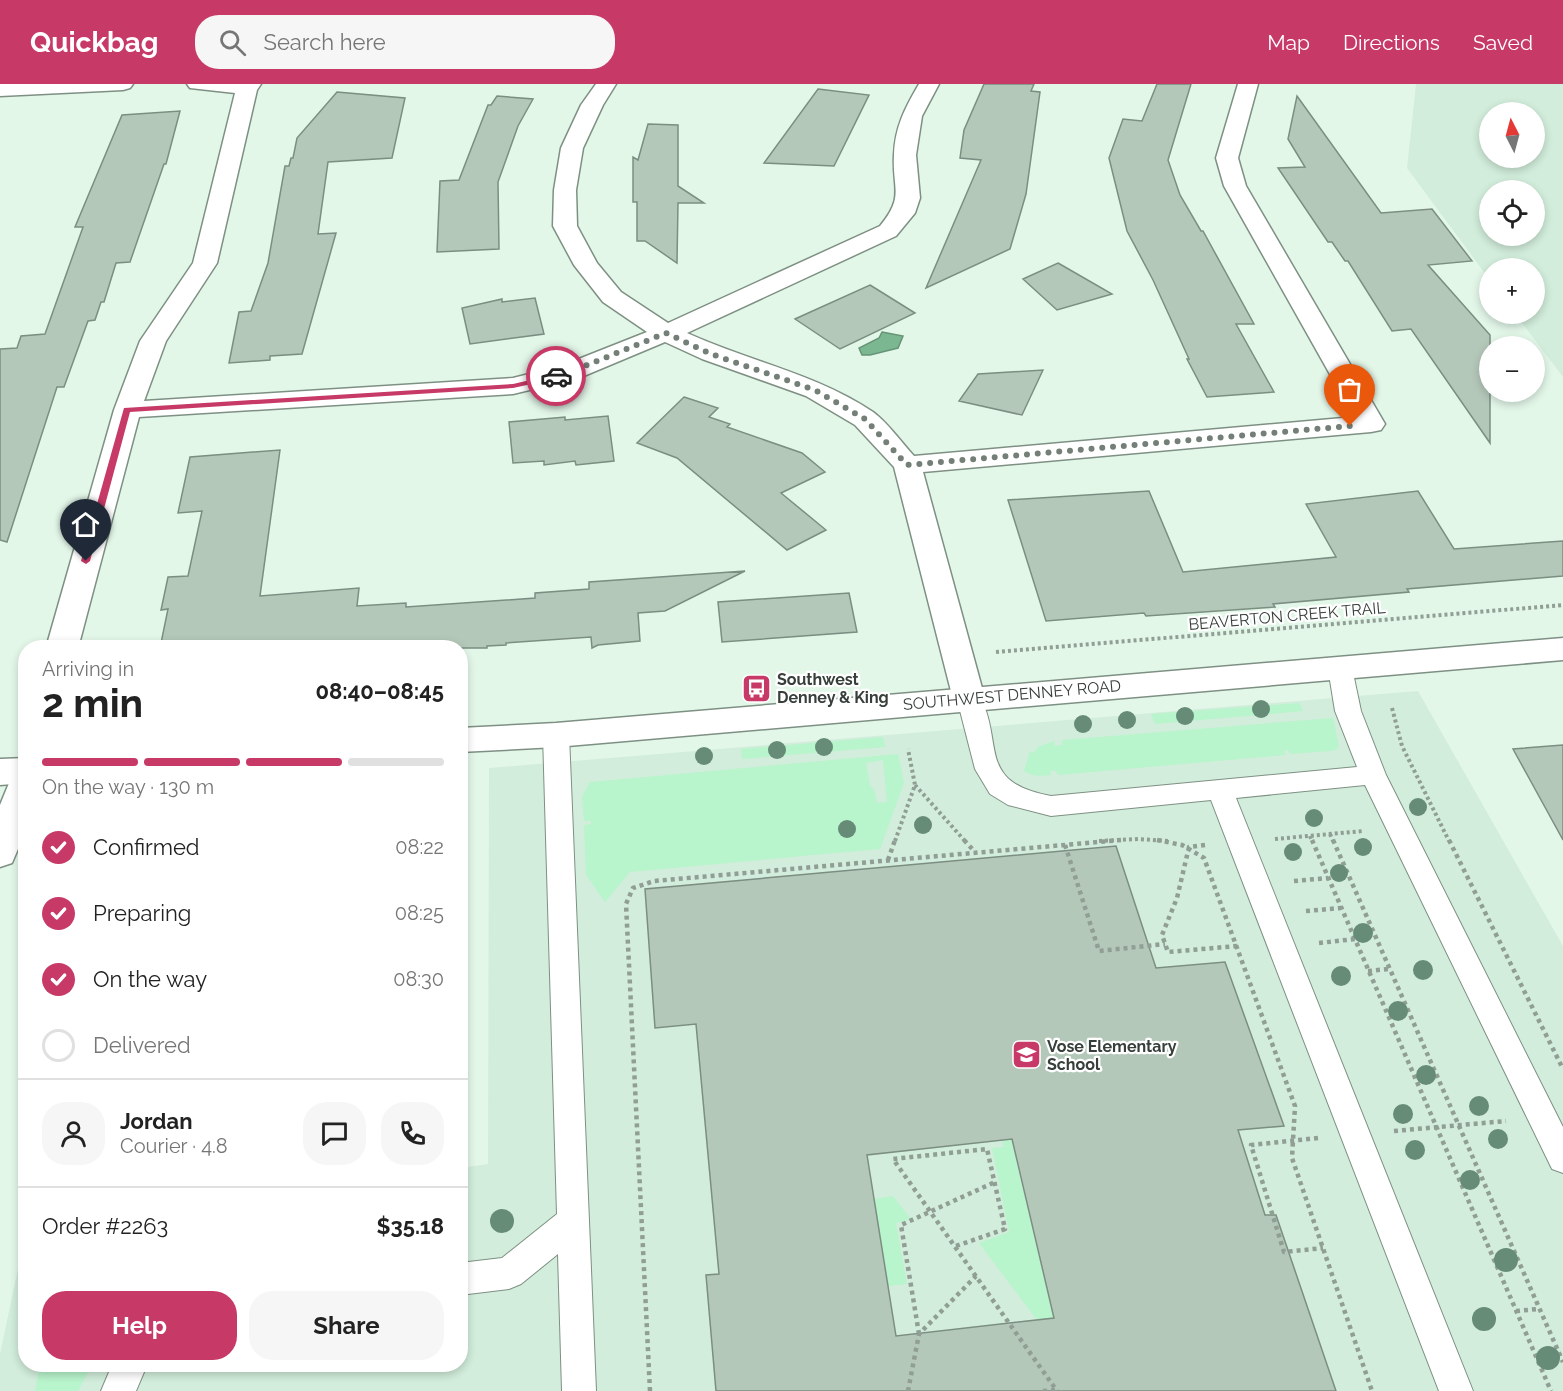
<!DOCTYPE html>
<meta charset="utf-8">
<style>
body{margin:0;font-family:Raleway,sans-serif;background:#f6f6f6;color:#222;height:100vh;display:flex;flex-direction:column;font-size:22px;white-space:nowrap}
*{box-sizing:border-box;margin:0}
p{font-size:20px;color:#767676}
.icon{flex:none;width:33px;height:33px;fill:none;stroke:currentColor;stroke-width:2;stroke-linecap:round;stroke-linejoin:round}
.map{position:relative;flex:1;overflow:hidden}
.sheet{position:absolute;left:18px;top:556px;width:450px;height:732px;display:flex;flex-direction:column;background:#fff;border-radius:24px;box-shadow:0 3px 9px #0003}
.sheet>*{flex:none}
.needle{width:39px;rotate:354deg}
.fabs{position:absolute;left:1479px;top:18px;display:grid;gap:12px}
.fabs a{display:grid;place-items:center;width:66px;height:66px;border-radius:50%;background:#fff;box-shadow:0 3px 9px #0003;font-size:30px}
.pin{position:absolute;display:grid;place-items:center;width:51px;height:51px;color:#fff;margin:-62px -26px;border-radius:50% 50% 50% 0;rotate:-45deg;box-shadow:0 0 6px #0007}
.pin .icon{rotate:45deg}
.courier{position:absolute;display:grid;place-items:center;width:60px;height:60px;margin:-30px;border:4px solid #c73967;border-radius:50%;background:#fff;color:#222;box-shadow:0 2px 8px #0007}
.headline em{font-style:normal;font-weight:700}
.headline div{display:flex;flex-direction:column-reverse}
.headline{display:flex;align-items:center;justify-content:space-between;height:102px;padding:0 24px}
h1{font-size:39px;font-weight:700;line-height:45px}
.bar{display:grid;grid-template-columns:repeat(4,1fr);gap:9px 6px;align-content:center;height:72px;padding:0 24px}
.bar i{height:8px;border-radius:4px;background:#e0e0e0}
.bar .active{background:#c73967}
.bar p{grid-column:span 4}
.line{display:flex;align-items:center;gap:15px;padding:0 24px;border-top:2px solid #e0e0e0}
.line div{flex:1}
.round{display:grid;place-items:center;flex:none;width:63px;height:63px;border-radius:24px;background:#f6f6f6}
ol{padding:0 24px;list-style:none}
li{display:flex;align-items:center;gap:18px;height:66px}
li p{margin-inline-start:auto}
li .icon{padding:6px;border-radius:50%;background:#c73967;color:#fff;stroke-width:4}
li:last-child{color:#767676}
li i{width:33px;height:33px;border:3px solid #e0e0e0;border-radius:50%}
.cta{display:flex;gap:12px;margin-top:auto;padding:12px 24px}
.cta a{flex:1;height:69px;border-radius:24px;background:#c73967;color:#fff;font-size:24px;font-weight:700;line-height:69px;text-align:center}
.cta a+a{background:#f6f6f6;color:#222}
header{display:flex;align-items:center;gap:36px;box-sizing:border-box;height:84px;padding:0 30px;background:#c73967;color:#fff}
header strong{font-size:28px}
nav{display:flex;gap:33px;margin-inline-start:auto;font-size:21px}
.search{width:420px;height:54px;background:#f6f6f6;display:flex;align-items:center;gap:15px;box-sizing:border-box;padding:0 21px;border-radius:24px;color:#767676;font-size:22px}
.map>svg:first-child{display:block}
</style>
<header>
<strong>Quickbag</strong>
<div class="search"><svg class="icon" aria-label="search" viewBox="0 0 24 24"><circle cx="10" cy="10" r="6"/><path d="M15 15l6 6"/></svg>Search here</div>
<nav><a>Map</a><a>Directions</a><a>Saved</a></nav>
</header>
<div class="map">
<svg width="1563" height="1307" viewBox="0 0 1563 1307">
<rect width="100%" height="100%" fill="#e3f7e9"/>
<path fill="#d2eddb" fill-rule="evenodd" d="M1416,0H1563V293L1515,230H1534V184H1490L1489,195L1407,84ZM1490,28H1534V74H1490ZM1490,106H1534V152H1490Z
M1418,607L1563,862V1307H0V1270L25,1151L26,1281H460L461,1084L488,1080L489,684Z"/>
<path fill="#b8f4cc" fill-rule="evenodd" d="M1299,619L1303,627L1155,640L1151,630Z
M1333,634L1339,662L1336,666L1330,667L1290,670L1288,666L1284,667L1285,671L1058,691L1056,687H1050L1051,691C1041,692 1032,693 1024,687L1030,667L1034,669L1038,663L1054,657L1055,662L1062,661V656Z
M883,653L885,663L742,675L741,665Z
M898,670L904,699L880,765L630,788L605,818L586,791L584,741L591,740V737H584L582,713L590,698ZM883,676L887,718L877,719L874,705L870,702L866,679Z
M1011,1055L1054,1234L1037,1236L979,1159L1009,1148L992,1064L1004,1063L1002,1056Z
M893,1112L911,1135L896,1139L907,1200L888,1202L874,1115Z
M40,1281H92L78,1307H35Z"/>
<path fill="#7bb891" stroke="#679477" stroke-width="1.5" d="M882,248L903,252L898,264L870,271H862L859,264L879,254Z"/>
<path fill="#b4c8ba" stroke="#7b8e81" stroke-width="1.5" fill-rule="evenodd" d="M984,0H1034L1031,7L1040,8L1026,110L1010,165L926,204L981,76L960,74L964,46Z
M1157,0H1191L1168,76L1180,111L1201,147H1203L1254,240H1236L1274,308L1207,313L1187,275H1189L1153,196L1127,147L1109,74L1123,35L1142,37Z
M818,5L869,11L834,82L764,79Z
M337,8L405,14L392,74L328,78L318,150L336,149L302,270L270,272V276L229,279L239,228L251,227L268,179L285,82H289L291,74H293L297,54Z
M497,12L533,15L518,42L498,98L499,165L437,168L440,97L459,96L488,21H491Z
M1297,12L1381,129L1432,125L1472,177L1428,181L1490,251V359L1411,245L1392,247L1348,177H1345L1332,158H1328L1278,84L1305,83L1288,55Z
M180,27L166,80H164L130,178L116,179L104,218H101L95,236L88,237L64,303H57L7,458L0,456V265L17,264L21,252L45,250L83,143H75L122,31Z
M648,40L678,41V102L704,119H678L677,179L645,157H637V118H633V73L638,76Z
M1058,179L1112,210L1057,226L1023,195Z
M870,201L915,229L840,265L795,235Z
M535,214L544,250L470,260L462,224L502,215V218Z
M1043,286L1022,331L959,317L978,290Z
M684,313L718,324L709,333L730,340L727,343L802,369L825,388L781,409L826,446L787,466L677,374L637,359Z
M608,332L614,377L576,381L575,377L544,381V377L513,379L509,338L565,333V336Z
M280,366L260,512L359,504L357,522L406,519V523L535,514V509L589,505V498L745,487L665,527L638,529L640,557L598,561L592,564L591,553L506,559V561L487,562V564H160L168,525L161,526L168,493L188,492L202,427L178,429L190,373Z
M1149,407L1183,488L1336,473L1306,420L1418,407L1454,465L1563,457V492L1407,505L1409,508L1273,520L1275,523L1146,532L1144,529L1046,537L1008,416Z
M849,509L857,548L722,558L718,518Z
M1563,661V756L1513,665Z
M1116,762L1156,884L1225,878L1284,1042L1238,1046L1265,1131H1276L1336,1307H716L706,1191L719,1190L696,940L655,944L645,805ZM1012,1055L1054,1234L896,1252L867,1071Z"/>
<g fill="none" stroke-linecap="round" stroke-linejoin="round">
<defs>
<path id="lane" d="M1340,575L1349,578L1352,584L1361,627L1386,691L1563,1043V1089L1552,1085L1365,701L1236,714L1473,1307H1439L1211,716L1051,732L1008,721L990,710L975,685L957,615L960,609L969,606L978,609C1006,658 974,698 1051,712L1357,683L1335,627L1328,584L1331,578Z
M556,642L565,644L569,651L596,1307H562L558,1170L521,1200L509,1205L460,1211V1179L502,1174L557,1130L543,651L547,644Z
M112,1281H147L136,1307H101Z"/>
<path id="street" d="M0,0H133L130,4L123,6L0,12Z
M187,0H261L257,6L217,179L166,257L144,317L513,294L561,282L647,248L603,218L574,181L553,142L554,106L561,64L581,21L596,0H616L603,21L583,64L576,106L577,142L597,179L621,208L668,239L880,142C905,112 892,105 894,71C895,43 905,24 919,0H939L922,32L916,71L920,114L915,129L896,152L687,249C748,277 817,290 873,328C888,339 901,358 914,372L1354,333L1224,102L1216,74L1238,0H1258L1238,74L1246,102L1385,340L1381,346L1371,348L923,388L985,615L980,623L969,627L958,623L953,615L894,383L855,341L806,312L702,275L665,258L579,294L513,310L139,333L78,564H46L114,326L140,257L193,179L235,9L190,4Z
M26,684V746L12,779L0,783V721L14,687Z"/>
<path id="secondary" d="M1563,554V576L556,663L460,668V644L556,639Z
M26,674V699L0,701V675Z"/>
</defs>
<use href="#lane" stroke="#7e9083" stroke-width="2"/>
<use href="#street" stroke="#7e9083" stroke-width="3"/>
<use href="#secondary" stroke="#7e9083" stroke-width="3"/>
<path stroke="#909e94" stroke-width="4" stroke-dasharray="3 3" stroke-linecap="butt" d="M996,568L1563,521
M1392,624L1402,662L1449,757
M915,701L965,757
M1330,750L1333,757
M1310,752L1312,757
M1275,755L1363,747
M895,757L915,701L908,665
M1099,757L1138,755L1168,757"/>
<path stroke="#909e94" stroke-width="4.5" stroke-dasharray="4 4" stroke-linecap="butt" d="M964,756L975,768
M1157,756L1182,761L1204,774L1295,1022L1292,1074L1372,1307
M1312,756L1551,1307
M1333,756L1563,1278
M1449,756L1563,985
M1065,761L1099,867L1165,860
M1205,761L1189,763L1177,814L1162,851L1168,868L1237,862
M888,776L895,756
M1294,797L1328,794
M1306,827L1341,824
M1319,859L1355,855
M1368,887L1389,885
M1394,1047L1506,1037
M1318,1054L1251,1061L1284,1168L1323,1164
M956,1162L1005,1145L987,1065L893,1075L1057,1307
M1516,1227L1539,1225
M919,1250L901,1141L995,1098
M650,1307L626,820L633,804L654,797L1121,756
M908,1307L919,1250L976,1192
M1043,1307L1056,1306"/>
<use href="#lane" fill="#fff" fill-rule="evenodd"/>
<use href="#street" fill="#fff" fill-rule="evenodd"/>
<use href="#secondary" fill="#fff" fill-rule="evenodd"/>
</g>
<g fill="#668c77">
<circle cx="1261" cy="625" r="9"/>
<circle cx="1185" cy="632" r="9"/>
<circle cx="1127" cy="636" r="9"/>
<circle cx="1083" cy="640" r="9"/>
<circle cx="824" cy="663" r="9"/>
<circle cx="777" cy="666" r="9"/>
<circle cx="704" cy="672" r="9"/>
<circle cx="1418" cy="723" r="9"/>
<circle cx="1314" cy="734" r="9"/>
<circle cx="923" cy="741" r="9"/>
<circle cx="847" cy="745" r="9"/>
<circle cx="1363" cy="763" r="9"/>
<circle cx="1293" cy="768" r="9"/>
<circle cx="1339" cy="789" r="9"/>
<circle cx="1363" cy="849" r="10"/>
<circle cx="1423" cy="886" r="10"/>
<circle cx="1341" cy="892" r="10"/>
<circle cx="1398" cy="927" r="10"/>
<circle cx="1426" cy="991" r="10"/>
<circle cx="1479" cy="1022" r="10"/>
<circle cx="1403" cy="1030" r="10"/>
<circle cx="1498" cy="1055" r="10"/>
<circle cx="1415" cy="1066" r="10"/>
<circle cx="1470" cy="1096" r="10"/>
<circle cx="502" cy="1137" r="12"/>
<circle cx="1506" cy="1176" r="12"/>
<circle cx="1484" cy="1235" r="12"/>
<circle cx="1548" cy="1274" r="12"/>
</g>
<path fill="#c73967" d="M556,290L560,292L559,294L513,304L130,328L90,477L86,480L81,477L124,324L513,300Z"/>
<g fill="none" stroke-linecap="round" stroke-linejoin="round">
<path stroke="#737f77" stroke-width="6" stroke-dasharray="0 10.8" d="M556,292L570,288L666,249L711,270L815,306L865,335L907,381L1350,342"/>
</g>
<defs>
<symbol id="bus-square" viewBox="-11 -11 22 22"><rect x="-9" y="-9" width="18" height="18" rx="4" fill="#c73967" stroke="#fff"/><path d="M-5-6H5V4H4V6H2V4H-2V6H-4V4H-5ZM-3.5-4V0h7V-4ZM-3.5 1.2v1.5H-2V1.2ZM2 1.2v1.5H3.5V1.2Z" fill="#fff"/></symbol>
<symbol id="school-square" viewBox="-11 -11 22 22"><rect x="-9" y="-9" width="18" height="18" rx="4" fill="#c73967" stroke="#fff"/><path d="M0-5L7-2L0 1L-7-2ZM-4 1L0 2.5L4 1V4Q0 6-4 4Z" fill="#fff"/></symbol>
</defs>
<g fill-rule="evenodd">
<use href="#bus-square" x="740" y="588" width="33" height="33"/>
<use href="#school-square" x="1010" y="954" width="33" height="33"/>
</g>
<g text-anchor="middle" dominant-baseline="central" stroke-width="4.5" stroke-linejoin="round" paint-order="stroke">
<g font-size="16" fill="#373f3a" stroke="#fff">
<text transform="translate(1287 532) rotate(-5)">BEAVERTON CREEK TRAIL</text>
<text transform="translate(1012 611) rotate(-5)">SOUTHWEST DENNEY ROAD</text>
</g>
<g font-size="16" font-weight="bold" fill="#373f3a" stroke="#fff" text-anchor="start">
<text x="777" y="595">Southwest<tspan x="777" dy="18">Denney &amp; King</tspan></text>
<text x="1047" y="962">Vose Elementary<tspan x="1047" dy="18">School</tspan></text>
</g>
</g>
</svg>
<div class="fabs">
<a><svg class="needle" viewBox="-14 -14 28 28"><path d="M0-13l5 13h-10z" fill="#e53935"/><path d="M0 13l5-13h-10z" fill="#767676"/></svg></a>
<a><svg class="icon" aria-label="locate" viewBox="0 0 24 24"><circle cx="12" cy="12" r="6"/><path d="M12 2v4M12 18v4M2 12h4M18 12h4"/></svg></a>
<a>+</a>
<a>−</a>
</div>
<div class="pin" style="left:1350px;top:342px;background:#ea580c"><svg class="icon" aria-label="bag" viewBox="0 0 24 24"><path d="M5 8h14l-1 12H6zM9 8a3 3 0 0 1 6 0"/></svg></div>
<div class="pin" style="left:86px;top:477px;background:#1f2937"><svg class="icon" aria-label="home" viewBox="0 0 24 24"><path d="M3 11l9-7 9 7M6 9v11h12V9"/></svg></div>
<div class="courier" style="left:556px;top:292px"><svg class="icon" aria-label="car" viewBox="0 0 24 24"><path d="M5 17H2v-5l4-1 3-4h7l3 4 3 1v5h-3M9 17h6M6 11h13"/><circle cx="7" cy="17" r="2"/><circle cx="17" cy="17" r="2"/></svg></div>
<section class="sheet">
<div class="headline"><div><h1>2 min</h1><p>Arriving in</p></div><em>08:40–08:45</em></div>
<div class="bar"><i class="active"></i><i class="active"></i><i class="active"></i><i></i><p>On the way · 130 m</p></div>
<ol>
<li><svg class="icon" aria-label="check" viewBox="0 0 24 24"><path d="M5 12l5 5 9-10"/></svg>Confirmed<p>08:22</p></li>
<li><svg class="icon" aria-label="check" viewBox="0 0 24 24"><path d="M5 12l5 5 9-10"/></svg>Preparing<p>08:25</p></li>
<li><svg class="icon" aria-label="check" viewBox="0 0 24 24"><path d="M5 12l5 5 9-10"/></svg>On the way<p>08:30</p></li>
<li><i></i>Delivered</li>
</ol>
<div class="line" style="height:108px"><a class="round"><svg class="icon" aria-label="person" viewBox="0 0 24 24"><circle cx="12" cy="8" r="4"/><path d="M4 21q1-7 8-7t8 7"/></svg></a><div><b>Jordan</b><p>Courier · 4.8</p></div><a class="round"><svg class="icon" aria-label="chat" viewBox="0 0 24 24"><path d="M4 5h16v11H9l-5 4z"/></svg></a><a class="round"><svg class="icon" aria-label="phone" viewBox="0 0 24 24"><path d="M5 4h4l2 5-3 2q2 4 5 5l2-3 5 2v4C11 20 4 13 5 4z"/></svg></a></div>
<div class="line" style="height:78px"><div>Order #2263</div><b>$35.18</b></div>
<div class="cta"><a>Help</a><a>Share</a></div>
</section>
</div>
